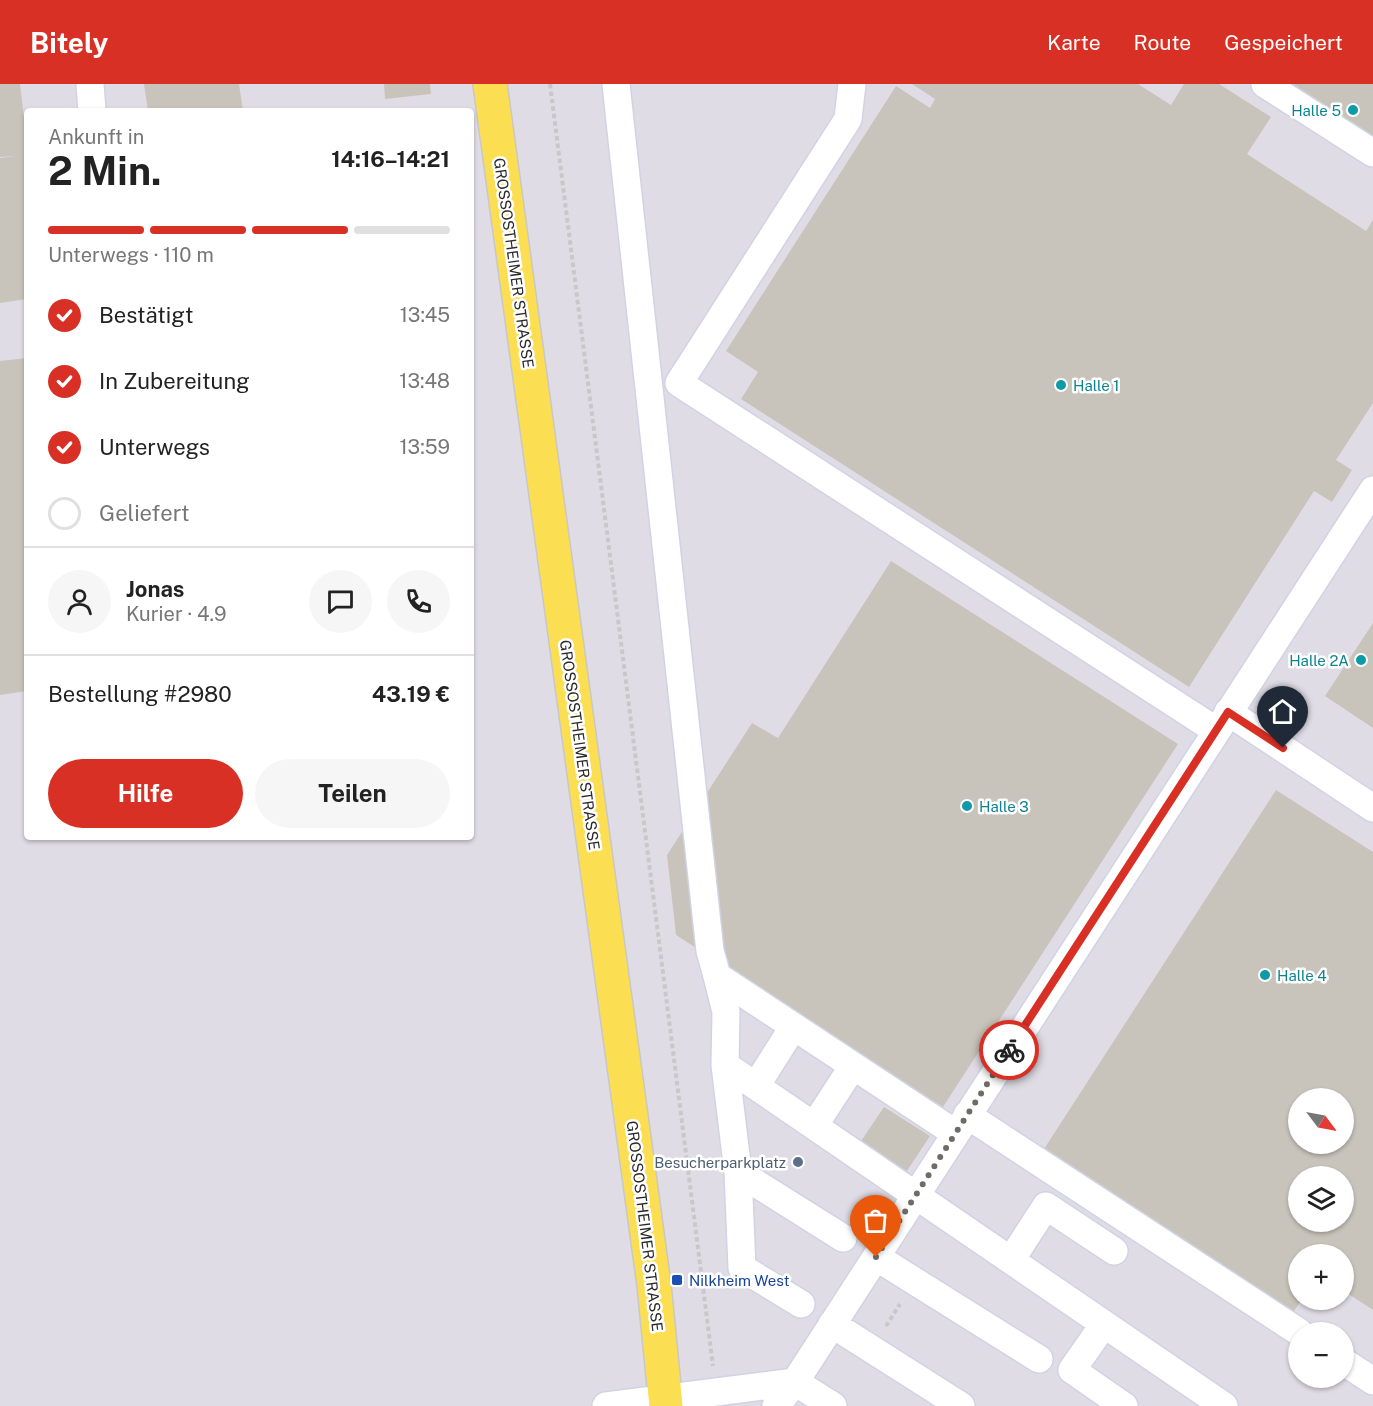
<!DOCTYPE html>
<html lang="de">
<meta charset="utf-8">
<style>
body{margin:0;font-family:"Public Sans",sans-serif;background:#f6f6f6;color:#222;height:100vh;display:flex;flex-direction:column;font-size:22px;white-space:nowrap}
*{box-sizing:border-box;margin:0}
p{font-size:20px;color:#767676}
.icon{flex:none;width:33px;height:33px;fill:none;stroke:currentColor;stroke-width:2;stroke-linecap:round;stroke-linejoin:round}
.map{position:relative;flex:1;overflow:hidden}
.side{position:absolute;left:24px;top:24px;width:450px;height:732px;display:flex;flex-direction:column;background:#fff;border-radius:6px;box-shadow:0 2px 4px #0004}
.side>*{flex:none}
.needle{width:39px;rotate:122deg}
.controls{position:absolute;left:1288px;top:1004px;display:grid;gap:12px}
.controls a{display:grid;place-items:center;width:66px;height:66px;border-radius:50%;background:#fff;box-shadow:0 2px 4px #0004;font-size:30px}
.pin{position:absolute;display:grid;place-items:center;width:51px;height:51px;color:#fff;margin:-62px -26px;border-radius:50% 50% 50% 0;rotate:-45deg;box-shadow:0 0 6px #0007}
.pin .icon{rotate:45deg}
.courier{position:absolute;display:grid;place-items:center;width:60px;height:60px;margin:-30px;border:4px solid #d93025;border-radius:50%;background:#fff;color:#222;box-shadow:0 2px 8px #0007}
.summary em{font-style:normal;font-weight:700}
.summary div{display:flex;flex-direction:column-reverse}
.summary{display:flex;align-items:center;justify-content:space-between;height:102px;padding:0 24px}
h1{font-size:39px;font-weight:700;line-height:45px}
.bar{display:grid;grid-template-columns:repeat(4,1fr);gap:9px 6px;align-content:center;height:72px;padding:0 24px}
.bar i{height:8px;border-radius:4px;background:#e0e0e0}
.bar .selected{background:#d93025}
.bar p{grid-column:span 4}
.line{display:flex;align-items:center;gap:15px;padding:0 24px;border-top:2px solid #e0e0e0}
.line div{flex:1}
.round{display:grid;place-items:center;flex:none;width:63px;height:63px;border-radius:32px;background:#f6f6f6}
ol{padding:0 24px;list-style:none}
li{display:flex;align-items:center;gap:18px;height:66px}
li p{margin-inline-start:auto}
li .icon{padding:6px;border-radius:50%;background:#d93025;color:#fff;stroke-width:4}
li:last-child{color:#767676}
li i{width:33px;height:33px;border:3px solid #e0e0e0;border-radius:50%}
.button{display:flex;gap:12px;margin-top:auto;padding:12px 24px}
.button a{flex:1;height:69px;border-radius:36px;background:#d93025;color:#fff;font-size:24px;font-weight:700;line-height:69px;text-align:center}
.button a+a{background:#f6f6f6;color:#222}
header{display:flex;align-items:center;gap:36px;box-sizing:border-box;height:84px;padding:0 30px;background:#d93025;color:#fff}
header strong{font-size:28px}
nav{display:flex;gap:33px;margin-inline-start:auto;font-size:21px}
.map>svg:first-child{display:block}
</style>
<header>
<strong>Bitely</strong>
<nav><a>Karte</a><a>Route</a><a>Gespeichert</a></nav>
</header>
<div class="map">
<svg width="1373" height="1322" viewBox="0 0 1373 1322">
<rect width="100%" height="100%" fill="#eee7db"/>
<path fill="#e0dce5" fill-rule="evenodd" d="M0,0H1373V1322H0ZM27,27H471V753H27ZM1299,1014H1344V1059H1299ZM1299,1092H1344V1137H1299ZM1299,1170H1344V1215H1299ZM1299,1248H1344V1293H1299Z"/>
<path fill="#c9c4bb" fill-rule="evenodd" d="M0,0H20L27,60V215L0,219V74L15,72L0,73Z
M144,0H239L243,27H148Z
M384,0H430L431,10L385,15Z
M912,0H1138L1171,21L1184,0H1219L1271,33L1247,70L1366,147L1373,136V319L1336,376L1352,386L1332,418L1314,407L1189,603L741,315L758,288L726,267L896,2L930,24L935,15Z
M1293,0H1373V52Z
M27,274V607L0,611V277Z
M891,477L1178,660L943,1023L676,851L667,771L752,639L778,654Z
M1373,539V644L1325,612Z
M1276,706L1373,768V1226L1344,1207V1170H1299V1215H1302L1294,1227L1044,1065ZM1299,1014H1344V1059H1299ZM1299,1092H1344V1137H1299Z
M884,1023L930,1052L903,1093L857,1063Z"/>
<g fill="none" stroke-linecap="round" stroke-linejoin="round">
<defs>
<path id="minor" d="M90,0L92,27
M616,0L710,867L717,892L955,1049
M852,0L848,35L679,299L1217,647
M1265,0L1373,69
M1228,628L1373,724
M717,892L726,928L725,981L1224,1322
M725,981L738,1088L742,1184L801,1220
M756,1002L792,945
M967,1031L1299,1248
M814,1042L851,985
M738,1088L843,1154
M876,1173L1039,1275
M1011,1176L1046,1122L1114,1167
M832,1240L961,1322
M1104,1240L1072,1286L1124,1322
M1344,1278L1373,1297
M795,1298L833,1322
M606,1322L795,1298
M776,1322L795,1298L1373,406"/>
<path id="major" d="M490,0L654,1201L666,1322"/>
</defs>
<use href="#minor" stroke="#d0d3e5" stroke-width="30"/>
<use href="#major" stroke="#c8c8c8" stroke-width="36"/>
<path stroke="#c8c8c8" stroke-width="4" stroke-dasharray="4.5 3" stroke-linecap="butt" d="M550,0L713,1282
M886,1242L900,1220"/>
<use href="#minor" stroke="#fff" stroke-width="27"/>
<use href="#major" stroke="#fcde52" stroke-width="33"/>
</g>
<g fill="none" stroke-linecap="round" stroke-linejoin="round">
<path stroke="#6f6c68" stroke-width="6" stroke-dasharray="0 10.8" d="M876,1173L1009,966"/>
<path stroke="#d93025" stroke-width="8" d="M1009,966L1228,628L1283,664"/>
</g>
<g fill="#0f9aa8" stroke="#fff" stroke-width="2">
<circle cx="1353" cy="26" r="6"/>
<circle cx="1061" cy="301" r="6"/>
<circle cx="1361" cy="576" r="6"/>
<circle cx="967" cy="722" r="6"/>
<circle cx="1265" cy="891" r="6"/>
</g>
<circle fill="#5c6f8a" stroke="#fff" stroke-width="2" cx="798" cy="1078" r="6"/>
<rect fill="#1a4fb4" stroke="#fff" stroke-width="2" x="671" y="1190" width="12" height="12" rx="3"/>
<g text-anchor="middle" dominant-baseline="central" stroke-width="5" stroke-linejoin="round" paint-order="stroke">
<g font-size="15" fill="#0d838f" stroke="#fff" text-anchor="start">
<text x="1341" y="26" text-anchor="end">Halle 5</text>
<text x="1073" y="301">Halle 1</text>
<text x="1349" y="576" text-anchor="end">Halle 2A</text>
<text x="979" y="722">Halle 3</text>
<text x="1277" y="891">Halle 4</text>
</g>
<g font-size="15" fill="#2a2a2a" stroke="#fff">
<text transform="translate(514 179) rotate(82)">GROSSOSTHEIMER STRASSE</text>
<text transform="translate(580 661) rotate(82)">GROSSOSTHEIMER STRASSE</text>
<text transform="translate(645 1142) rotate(83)">GROSSOSTHEIMER STRASSE</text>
</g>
<g font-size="15" fill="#4e5e75" stroke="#fff" text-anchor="end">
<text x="786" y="1078">Besucherparkplatz</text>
</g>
<g font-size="15" fill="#164399" stroke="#fff" text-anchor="start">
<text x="689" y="1196">Nilkheim West</text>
</g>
</g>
</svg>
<div class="controls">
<a><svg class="needle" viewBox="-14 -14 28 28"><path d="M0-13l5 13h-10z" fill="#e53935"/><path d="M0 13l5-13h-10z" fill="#767676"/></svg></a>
<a><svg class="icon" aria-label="layers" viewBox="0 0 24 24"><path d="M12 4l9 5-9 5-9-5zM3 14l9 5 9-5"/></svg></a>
<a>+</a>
<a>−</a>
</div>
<div class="pin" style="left:876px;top:1173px;background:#ea580c"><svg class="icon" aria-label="bag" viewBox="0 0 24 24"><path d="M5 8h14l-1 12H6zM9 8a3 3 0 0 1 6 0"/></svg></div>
<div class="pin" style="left:1283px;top:664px;background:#1f2937"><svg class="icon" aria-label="home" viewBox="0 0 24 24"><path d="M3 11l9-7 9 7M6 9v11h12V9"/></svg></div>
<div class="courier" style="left:1009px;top:966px"><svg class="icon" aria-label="bike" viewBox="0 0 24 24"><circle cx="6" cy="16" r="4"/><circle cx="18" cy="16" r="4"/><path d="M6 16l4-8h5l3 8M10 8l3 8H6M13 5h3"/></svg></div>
<section class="side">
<div class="summary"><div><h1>2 Min.</h1><p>Ankunft in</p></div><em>14:16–14:21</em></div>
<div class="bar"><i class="selected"></i><i class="selected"></i><i class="selected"></i><i></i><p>Unterwegs · 110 m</p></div>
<ol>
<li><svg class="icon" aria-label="check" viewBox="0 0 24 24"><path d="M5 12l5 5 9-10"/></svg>Bestätigt<p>13:45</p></li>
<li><svg class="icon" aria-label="check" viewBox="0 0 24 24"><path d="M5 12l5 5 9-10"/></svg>In Zubereitung<p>13:48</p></li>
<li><svg class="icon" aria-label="check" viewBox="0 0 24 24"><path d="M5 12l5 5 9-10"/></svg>Unterwegs<p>13:59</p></li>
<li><i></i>Geliefert</li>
</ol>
<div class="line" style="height:108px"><a class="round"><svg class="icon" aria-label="person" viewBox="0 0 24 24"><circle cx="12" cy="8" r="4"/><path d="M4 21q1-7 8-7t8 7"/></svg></a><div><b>Jonas</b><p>Kurier · 4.9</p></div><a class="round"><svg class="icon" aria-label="chat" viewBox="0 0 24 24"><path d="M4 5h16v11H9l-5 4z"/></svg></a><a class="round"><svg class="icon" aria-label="phone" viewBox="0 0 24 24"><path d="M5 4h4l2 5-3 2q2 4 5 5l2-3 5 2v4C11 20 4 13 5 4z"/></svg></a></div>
<div class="line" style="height:78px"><div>Bestellung #2980</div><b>43.19 €</b></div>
<div class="button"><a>Hilfe</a><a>Teilen</a></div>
</section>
</div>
